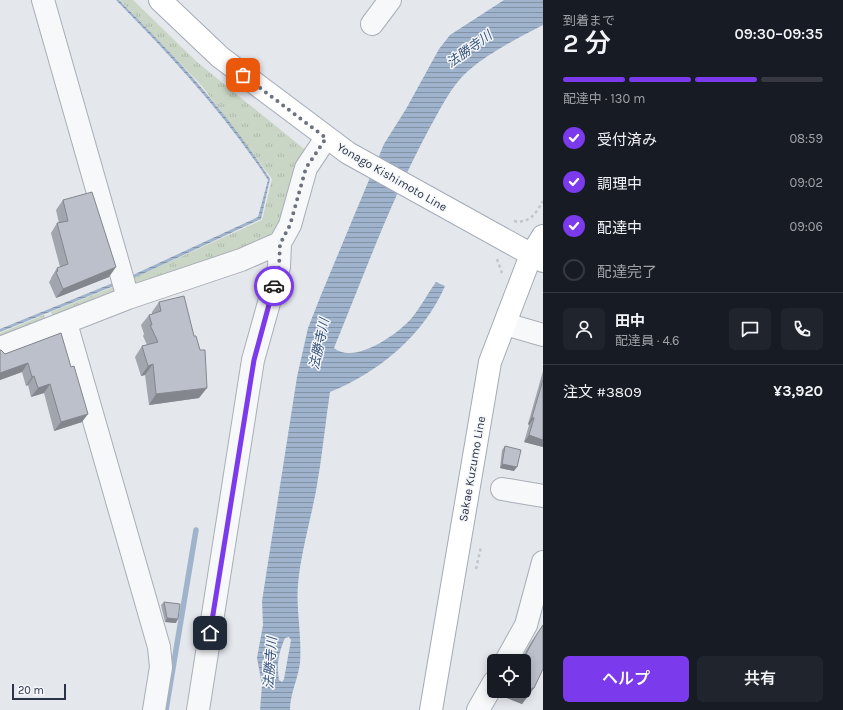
<!DOCTYPE html>
<html lang="ja">
<meta charset="utf-8">
<style>
body{margin:0;font-family:Karla,"Noto Sans JP",sans-serif;background:#20242c;color:#f1f3f6;height:100vh;display:flex;flex-direction:column;font-size:15px;white-space:nowrap}
*{box-sizing:border-box;margin:0}
p{font-size:13px;color:#9ea1a6}
.icon{flex:none;width:22px;height:22px;fill:none;stroke:currentColor;stroke-width:2;stroke-linecap:round;stroke-linejoin:round}
.map{position:relative;flex:1;overflow:hidden}
.drawer{display:flex;flex-direction:column;background:#171b24;width:300px}
.drawer>*{flex:none}
.controls{position:absolute;left:487px;top:654px;display:grid;gap:8px}
.controls a{display:grid;place-items:center;width:44px;height:44px;border-radius:6px;background:#171b24;box-shadow:0 2px 10px #0003;font-size:20px}
.scale{position:absolute;left:12px;bottom:10px;width:54px;box-sizing:border-box;padding-left:4px;border:2px solid #2b3445;border-top:0;font-size:11px;line-height:14px;white-space:nowrap;color:#2b3445;-webkit-text-stroke:3px #f4f6f9;paint-order:stroke}
.pin{position:absolute;display:grid;place-items:center;width:34px;height:34px;color:#fff;margin:-17px;border-radius:8px;box-shadow:0 2px 6px #0006}
.courier{position:absolute;display:grid;place-items:center;width:40px;height:40px;margin:-20px;border:3px solid #7c3aed;border-radius:50%;background:#fff;color:#222;box-shadow:0 1px 5px #0007}
.overview em{font-style:normal;font-weight:600}
.overview div{display:flex;flex-direction:column-reverse}
.overview{display:flex;align-items:center;justify-content:space-between;height:68px;padding:0 20px}
h1{font-size:26px;font-weight:600;line-height:30px}
.bar{display:grid;grid-template-columns:repeat(4,1fr);gap:6px 4px;align-content:center;height:48px;padding:0 20px}
.bar i{height:5px;border-radius:3px;background:#363941}
.bar .selected{background:#7c3aed}
.bar p{grid-column:span 4}
.line{display:flex;align-items:center;gap:10px;padding:0 20px;border-top:1px solid #363941}
.line div{flex:1}
.round{display:grid;place-items:center;flex:none;width:42px;height:42px;border-radius:6px;background:#20242c}
ol{padding:0 20px;list-style:none}
li{display:flex;align-items:center;gap:12px;height:44px}
li p{margin-inline-start:auto}
li .icon{padding:4px;border-radius:50%;background:#7c3aed;color:#fff;stroke-width:4}
li:last-child{color:#9ea1a6}
li i{width:22px;height:22px;border:2px solid #363941;border-radius:50%}
.action{display:flex;gap:8px;margin-top:auto;padding:8px 20px}
.action a{flex:1;height:46px;border-radius:6px;background:#7c3aed;color:#fff;font-size:16px;font-weight:600;line-height:46px;text-align:center}
.action a+a{background:#20242c;color:#f1f3f6}
main{display:flex;flex:1;min-height:0}
.map>svg:first-child{display:block}
</style>
<main>
<div class="map">
<svg width="543" height="710" viewBox="0 0 543 710">
<defs>
<pattern id="grass-tufts" width="24" height="20" patternUnits="userSpaceOnUse"><rect width="24" height="20" fill="#c9d6c5"/><path d="M3 7l-1-3M5 7V3M7 7l1-3M15 17l-1-3M17 17v-4M19 17l1-3" fill="none" stroke="#adb8ab"/></pattern>
<pattern id="water-rules" width="6" height="5" patternUnits="userSpaceOnUse"><rect width="6" height="5" fill="#9fb4cc"/><path d="M0 2.5h6" fill="none" stroke="#8293a7"/></pattern>
</defs>
<rect width="100%" height="100%" fill="#e4e7ec"/>
<path fill="url(#grass-tufts)" d="M120,0H133L197,62L309,153L277,237L139,288L127,281L262,220L272,179L202,86Z
M118,285L114,296L53,317L51,312Z
M44,315L46,320L0,342V333Z"/>
<path fill="url(#water-rules)" fill-rule="evenodd" d="M116,0H119C175,56 228,113 270,179L261,219L136,277L0,332V329L135,274L258,217L268,180C225,114 171,56 116,0Z
M504,0H543V25C518,38 490,52 468,71C450,87 440,110 428,131C391,200 364,275 334,348C354,365 396,335 410,320C420,309 427,294 436,282L445,286C424,335 378,373 330,392C325,425 322,458 316,491C310,522 301,553 298,584C296,611 302,635 300,663C298,679 290,694 290,710H260L262,685L257,658L263,625L262,601L297,377L308,328L321,295L384,144L406,109L439,49L450,35ZM289,637L291,640L284,679L282,682L279,680C276,665 279,652 285,638Z"/>
<g fill="none" stroke-linecap="round" stroke-linejoin="round">
<path stroke="#9fb4cc" stroke-width="5.5" d="M166,710L196,530"/>
<defs>
<path id="minor" d="M43,0L128,298
M372,24L390,0
M66,323L159,647L161,667L154,710
M505,324L543,335
M0,348L128,298L241,260L280,243
M502,489L543,496
M506,661L526,625L543,562
M198,710L253,360L279,267L280,243L290,225L306,168L326,138
M478,710L494,682"/>
<path id="major" d="M160,0L220,57L348,153L543,261
M431,710L490,362L531,255L543,236"/>
</defs>
<use href="#minor" stroke="#a9aeb7" stroke-width="24"/>
<use href="#major" stroke="#a3abb8" stroke-width="24"/>
<path stroke="#c2c5cb" stroke-width="2.5" stroke-dasharray="3 3" stroke-linecap="butt" d="M514,221C530,224 536,213 543,201
M497,259L502,273
M476,569L481,547"/>
<use href="#minor" stroke="#f7f8fa" stroke-width="22"/>
<use href="#major" stroke="#fff" stroke-width="22"/>
</g>
<path fill="#a1a5ae" d="M63,200L109,277L56,298L49,282L51,279V278L57,268L60,267L51,233L57,223H59L56,210Z
M159,302L199,398L149,405L145,375L141,376L135,357L142,346L147,345L143,336L144,334L141,325L149,315L152,314V312Z
M61,333L82,422L54,431L44,393L31,397L28,385L26,386L22,372L0,380V350L5,354Z
M543,371V447L524,442L529,425L528,424Z
M505,446L514,471L500,468L502,450Z
M164,602L176,623L165,622L161,605Z
M543,625L534,688L522,704L504,697L506,691H524V661H520L531,642Z"/>
<path fill="#83868d" d="M116,267L109,277L56,298L63,289Z
M28,363L22,372L0,380V373Z
M153,364L145,375L141,376L148,366Z
M34,376L28,385L26,386L32,377Z
M50,384L44,393L31,397L38,388Z
M207,388L199,398L149,405L156,394Z
M88,414L82,422L54,431L61,422Z
M532,417L534,418L529,425L528,424Z
M529,435L543,440V447L524,442Z
M502,464L517,467L514,471L500,468Z
M167,618L178,619L176,623L165,622Z
M532,688H534L522,704L504,697L508,691H516Z"/>
<path fill="#bbc0ca" stroke="#83868d" d="M92,192L116,267L63,289L56,272L58,271L57,268L68,264L57,223L68,221L63,200Z
M184,296L194,336H196L200,350H205L207,388L156,394L153,364L148,366L142,346L158,342L150,325H152L149,315L161,311L159,302Z
M61,333L71,367L74,366L88,414L61,422L50,384L38,388L34,376L32,377L28,363L0,373V350H1L5,354Z
M543,380V440L529,435L534,418L532,417Z
M505,446L521,450L517,467L502,464Z
M164,602L180,604L178,619L167,618Z
M543,625V669L534,688H532L528,696L516,691H524V661H522L537,634Z"/>
<g fill="none" stroke-linecap="round" stroke-linejoin="round">
<path stroke="#6c737f" stroke-width="4" stroke-dasharray="0 7.2" d="M243,75L326,138L306,168L290,225L280,244L279,267L274,286"/>
<path stroke="#7c3aed" stroke-width="5" d="M210,633L254,360L274,286"/>
</g>
<g text-anchor="middle" dominant-baseline="central" stroke-width="3" stroke-linejoin="round" paint-order="stroke">
<g font-size="12" fill="#2b3445" stroke="#f4f6f9">
<text transform="translate(392 177) rotate(30)">Yonago Kishimoto Line</text>
<text transform="translate(472 469) rotate(-80)">Sakae Kuzumo Line</text>
</g>
<g font-size="13" font-style="italic" fill="#34527a" stroke="#f4f6f9">
<text transform="translate(469 49) rotate(-36)">法勝寺川</text>
<text transform="translate(319 344) rotate(-78)">法勝寺川</text>
<text transform="translate(270 663) rotate(-86)">法勝寺川</text>
</g>
</g>
</svg>
<div class="controls">
<a><svg class="icon" aria-label="locate" viewBox="0 0 24 24"><circle cx="12" cy="12" r="6"/><path d="M12 2v4M12 18v4M2 12h4M18 12h4"/></svg></a>
</div>
<div class="scale">20 m</div>
<div class="pin" style="left:243px;top:75px;background:#ea580c"><svg class="icon" aria-label="bag" viewBox="0 0 24 24"><path d="M5 8h14l-1 12H6zM9 8a3 3 0 0 1 6 0"/></svg></div>
<div class="pin" style="left:210px;top:633px;background:#1f2937"><svg class="icon" aria-label="home" viewBox="0 0 24 24"><path d="M3 11l9-7 9 7M6 9v11h12V9"/></svg></div>
<div class="courier" style="left:274px;top:286px"><svg class="icon" aria-label="car" viewBox="0 0 24 24"><path d="M5 17H2v-5l4-1 3-4h7l3 4 3 1v5h-3M9 17h6M6 11h13"/><circle cx="7" cy="17" r="2"/><circle cx="17" cy="17" r="2"/></svg></div>
</div>
<section class="drawer">
<div class="overview"><div><h1>2 分</h1><p>到着まで</p></div><em>09:30–09:35</em></div>
<div class="bar"><i class="selected"></i><i class="selected"></i><i class="selected"></i><i></i><p>配達中 · 130 m</p></div>
<ol>
<li><svg class="icon" aria-label="check" viewBox="0 0 24 24"><path d="M5 12l5 5 9-10"/></svg>受付済み<p>08:59</p></li>
<li><svg class="icon" aria-label="check" viewBox="0 0 24 24"><path d="M5 12l5 5 9-10"/></svg>調理中<p>09:02</p></li>
<li><svg class="icon" aria-label="check" viewBox="0 0 24 24"><path d="M5 12l5 5 9-10"/></svg>配達中<p>09:06</p></li>
<li><i></i>配達完了</li>
</ol>
<div class="line" style="height:72px"><a class="round"><svg class="icon" aria-label="person" viewBox="0 0 24 24"><circle cx="12" cy="8" r="4"/><path d="M4 21q1-7 8-7t8 7"/></svg></a><div><b>田中</b><p>配達員 · 4.6</p></div><a class="round"><svg class="icon" aria-label="chat" viewBox="0 0 24 24"><path d="M4 5h16v11H9l-5 4z"/></svg></a><a class="round"><svg class="icon" aria-label="phone" viewBox="0 0 24 24"><path d="M5 4h4l2 5-3 2q2 4 5 5l2-3 5 2v4C11 20 4 13 5 4z"/></svg></a></div>
<div class="line" style="height:52px"><div>注文 #3809</div><b>¥3,920</b></div>
<div class="action"><a>ヘルプ</a><a>共有</a></div>
</section>
</main>
